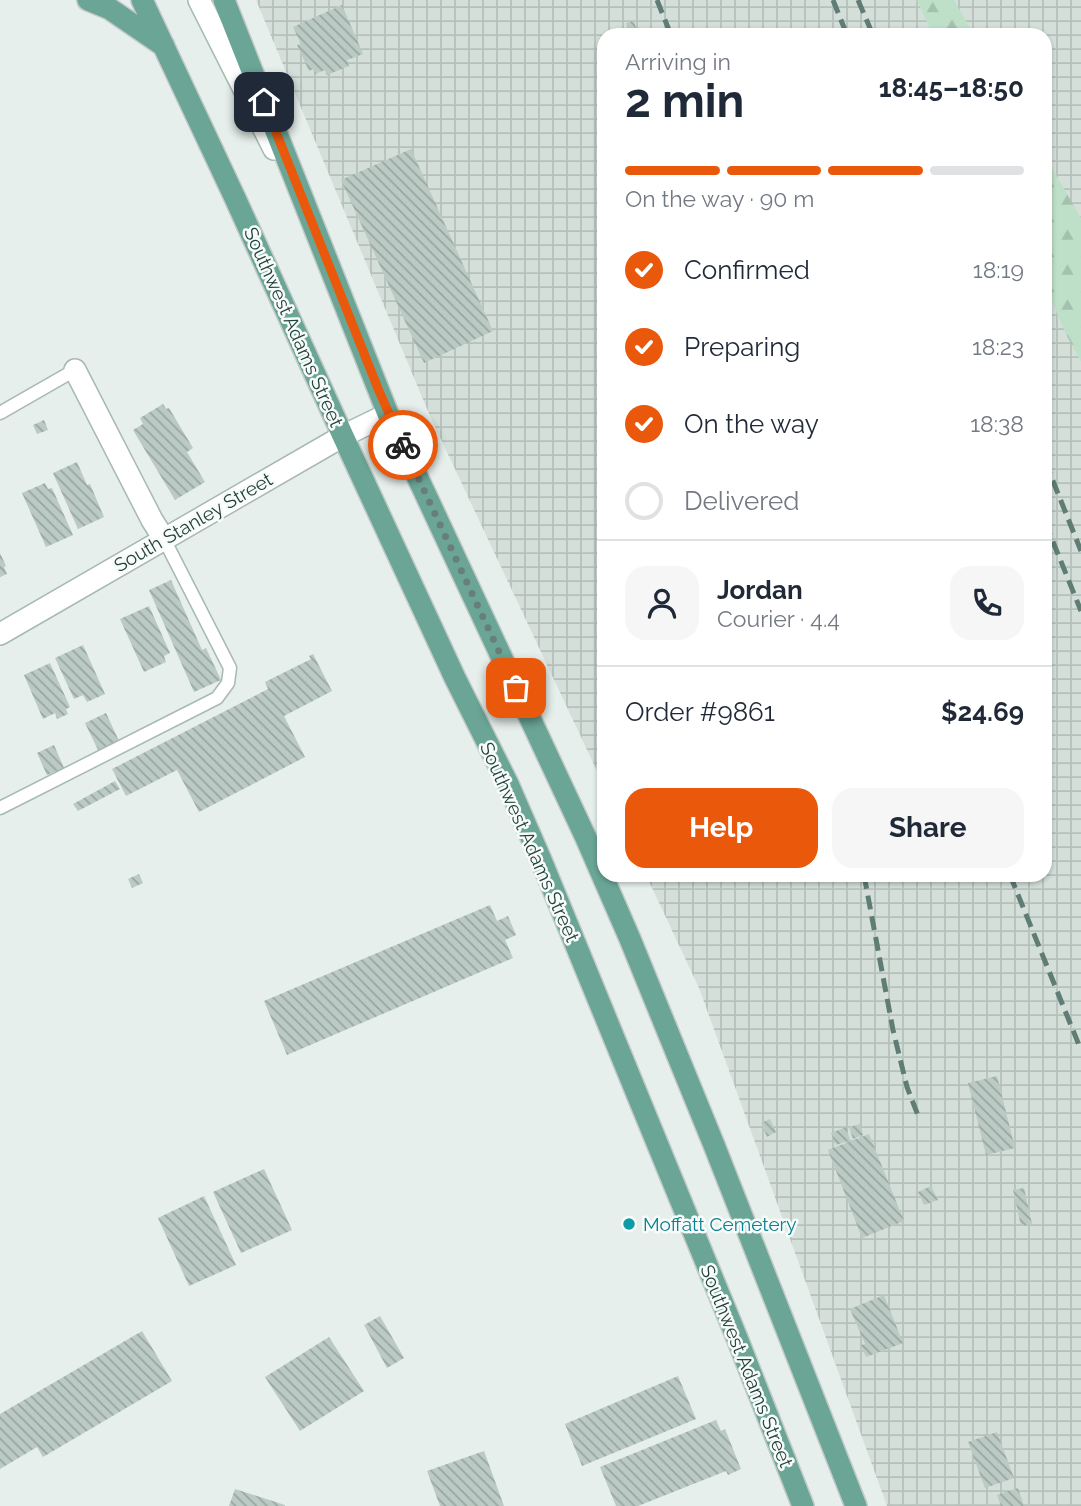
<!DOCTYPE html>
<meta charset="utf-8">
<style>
body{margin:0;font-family:Raleway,sans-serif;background:#f6f6f7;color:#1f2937;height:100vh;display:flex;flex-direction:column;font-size:26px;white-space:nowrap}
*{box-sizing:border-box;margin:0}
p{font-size:23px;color:#747a83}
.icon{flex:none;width:38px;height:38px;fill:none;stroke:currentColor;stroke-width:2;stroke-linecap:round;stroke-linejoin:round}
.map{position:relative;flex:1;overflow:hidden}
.side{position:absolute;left:597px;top:28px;width:455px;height:854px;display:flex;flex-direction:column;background:#fff;border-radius:21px;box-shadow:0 2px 5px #0004}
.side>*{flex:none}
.pin{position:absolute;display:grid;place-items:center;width:60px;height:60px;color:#fff;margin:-30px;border-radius:14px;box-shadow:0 4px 10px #0006}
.courier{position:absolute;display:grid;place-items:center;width:70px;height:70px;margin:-35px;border:5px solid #ea580c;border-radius:50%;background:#fff;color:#222;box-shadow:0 2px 9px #0007}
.overview em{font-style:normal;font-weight:700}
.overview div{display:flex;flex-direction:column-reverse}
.overview{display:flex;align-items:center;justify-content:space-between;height:119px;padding:0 28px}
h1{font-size:46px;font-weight:700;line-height:52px}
.bar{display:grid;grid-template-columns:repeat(4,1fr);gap:10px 7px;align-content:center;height:84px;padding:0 28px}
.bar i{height:9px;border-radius:5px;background:#e0e1e3}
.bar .current{background:#ea580c}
.bar p{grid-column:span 4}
.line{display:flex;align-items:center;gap:18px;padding:0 28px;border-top:2px solid #e0e1e3}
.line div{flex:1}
.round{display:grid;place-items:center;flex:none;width:74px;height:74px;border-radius:21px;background:#f6f6f7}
ol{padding:0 28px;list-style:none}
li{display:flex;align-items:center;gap:21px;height:77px}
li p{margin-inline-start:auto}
li .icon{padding:7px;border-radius:50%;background:#ea580c;color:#fff;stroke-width:4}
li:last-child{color:#747a83}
li i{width:38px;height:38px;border:4px solid #e0e1e3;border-radius:50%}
.cta{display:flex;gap:14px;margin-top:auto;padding:14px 28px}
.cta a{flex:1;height:80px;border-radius:21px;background:#ea580c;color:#fff;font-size:28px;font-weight:700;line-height:80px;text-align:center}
.cta a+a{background:#f6f6f7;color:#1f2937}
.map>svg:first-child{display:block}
</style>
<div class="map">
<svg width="1081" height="1506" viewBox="0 0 1081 1506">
<defs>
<pattern id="industrial-grid" width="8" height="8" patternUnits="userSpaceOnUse" patternTransform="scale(1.75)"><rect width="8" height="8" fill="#d4dfda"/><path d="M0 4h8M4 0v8" fill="none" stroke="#b6c1bc"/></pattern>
<pattern id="forest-firs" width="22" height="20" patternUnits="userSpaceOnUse" patternTransform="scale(1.75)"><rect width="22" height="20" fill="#bfe0c8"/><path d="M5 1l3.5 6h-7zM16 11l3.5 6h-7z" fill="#a4c1ad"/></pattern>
<pattern id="building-back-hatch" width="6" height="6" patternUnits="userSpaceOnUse" patternTransform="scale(1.75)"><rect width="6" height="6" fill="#bbcac4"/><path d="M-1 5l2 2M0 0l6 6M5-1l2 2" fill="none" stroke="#98a6a0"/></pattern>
</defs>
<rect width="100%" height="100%" fill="#e6efeb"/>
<path fill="url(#industrial-grid)" d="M256,0H1081V1506H887L699,988L646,875H1045V35H604V786L430,416Z"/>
<path fill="url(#forest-firs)" d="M917,0H954L974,35H933Z
M1045,156L1081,218V362L1066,334L1045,286Z"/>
<path fill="url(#building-back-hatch)" d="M342,5L363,54L347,60L349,66L327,75L325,70L315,74L313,69L309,71L297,45L301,44L293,27Z
M634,21L638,35H629L626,23Z
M411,149L493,331L424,363L341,180Z
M163,404L166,409L169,408L193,448L187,452L205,482L175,500L133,430L143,424L140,418Z
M44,420L48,430L37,434L33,425Z
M77,462L87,485L90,484L104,517L78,529L53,473Z
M45,483L48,489L52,488L73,535L46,547L22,493Z
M0,553L6,566L4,567L7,574L0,577Z
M171,580L202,650L206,648L221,680L194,692L149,590Z
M149,606L170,653L164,656L166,662L144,672L120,619Z
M83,645L105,694L87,702L83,695L74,699L55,658Z
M313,654L332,691L284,716L305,757L199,812L177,770L126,796L112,769L268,689L265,682L311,659L309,656Z
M50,663L70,707L66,709L68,714L57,719L55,713L43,719L24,675Z
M106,713L119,741L98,750L85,723Z
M54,745L64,768L47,775L37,753Z
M115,781L120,789L78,811L73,804Z
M139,874L143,883L132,888L128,879Z
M490,905L497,921L508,916L516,935L505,940L513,958L287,1055L264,1001Z
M997,1076L1015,1148L986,1155L968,1083Z
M770,1119L776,1132L767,1137L761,1123Z
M860,1124L863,1135L853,1139L849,1127Z
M846,1127L850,1140L836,1145L831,1133Z
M869,1134L904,1221L862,1238L828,1150Z
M264,1169L292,1230L241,1253L213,1192Z
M931,1186L938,1200L924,1205L918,1192Z
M1024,1188L1032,1224L1021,1226L1013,1190Z
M204,1196L236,1265L189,1286L158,1218Z
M884,1295L903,1343L866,1357L861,1345L865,1344L850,1309Z
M380,1316L404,1358L387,1368L364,1325Z
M142,1331L172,1381L43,1457L37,1447L0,1469V1414Z
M329,1337L364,1391L300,1431L265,1377Z
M678,1376L696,1419L582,1466L565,1424Z
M716,1420L721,1431L725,1429L741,1469L728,1475L726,1471L638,1506H616L600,1467Z
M997,1432L1014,1478L985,1488L968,1442Z
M484,1451L504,1506H440L427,1471Z
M1018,1488L1024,1506H1001L997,1495Z
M235,1489L285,1505V1506H229Z"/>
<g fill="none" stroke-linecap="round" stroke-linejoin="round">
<defs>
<path id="lane" d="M0,413L75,370
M0,808L217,698L228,683L230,668L164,539"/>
<path id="street" d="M75,370L152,520L164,539
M0,634L343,436L388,414"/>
<path id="secondary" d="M199,0L274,149"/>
<path id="primary" d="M88,0L110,9L164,46
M142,0L235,198L343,436L455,678L508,784L541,860L737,1338L803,1506
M224,0L388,414L586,838L630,939L714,1145L856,1506"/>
</defs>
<use href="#lane" stroke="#a8b8b2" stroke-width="15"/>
<use href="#street" stroke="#a8b8b2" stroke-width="24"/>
<use href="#secondary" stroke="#a4bbb3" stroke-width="24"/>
<use href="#primary" stroke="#c2cac8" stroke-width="24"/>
<use href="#lane" stroke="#fff" stroke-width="12"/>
<use href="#street" stroke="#fff" stroke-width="21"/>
<use href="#secondary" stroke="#fff" stroke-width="21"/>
<use href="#primary" stroke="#6aa596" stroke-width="21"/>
<path stroke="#5f7d75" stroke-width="5" stroke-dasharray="14 7" stroke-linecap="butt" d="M657,0L671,35
M833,0L847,35
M858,0L873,35
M1045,461L1081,551
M1045,522L1081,611
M864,875L893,1030L907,1087L919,1118
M1010,875L1081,1050"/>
</g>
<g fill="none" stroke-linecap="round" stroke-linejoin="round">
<path stroke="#687f78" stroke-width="7" stroke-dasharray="0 12.6" d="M403,445L516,688"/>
<path stroke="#ea580c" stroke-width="9" d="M264,102L379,391L403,445"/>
</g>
<circle fill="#0f9aa8" stroke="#f7fbf9" stroke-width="2.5" cx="629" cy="1224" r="7"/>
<g text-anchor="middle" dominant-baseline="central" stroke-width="5" stroke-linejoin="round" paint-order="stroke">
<g font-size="19" fill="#24423a" stroke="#f7fbf9">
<text transform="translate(294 327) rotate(66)">Southwest Adams Street</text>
<text transform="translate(193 522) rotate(-30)">South Stanley Street</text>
<text transform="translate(530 842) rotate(66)">Southwest Adams Street</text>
<text transform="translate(747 1366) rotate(68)">Southwest Adams Street</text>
</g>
<g font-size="19" fill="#0d838f" stroke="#f7fbf9" text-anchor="start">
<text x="643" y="1224">Moffatt Cemetery</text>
</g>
</g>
</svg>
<div class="pin" style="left:516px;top:688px;background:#ea580c"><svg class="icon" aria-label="bag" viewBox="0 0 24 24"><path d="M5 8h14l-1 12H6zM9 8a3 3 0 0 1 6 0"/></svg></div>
<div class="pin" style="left:264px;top:102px;background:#1f2937"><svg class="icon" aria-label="home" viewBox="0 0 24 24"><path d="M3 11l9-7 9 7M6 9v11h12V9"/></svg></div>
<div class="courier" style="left:403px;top:445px"><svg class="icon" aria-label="bike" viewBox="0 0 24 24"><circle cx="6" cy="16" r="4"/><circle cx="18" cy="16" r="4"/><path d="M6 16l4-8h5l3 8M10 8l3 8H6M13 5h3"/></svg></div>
<section class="side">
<div class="overview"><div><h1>2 min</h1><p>Arriving in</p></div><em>18:45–18:50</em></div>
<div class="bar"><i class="current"></i><i class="current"></i><i class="current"></i><i></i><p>On the way · 90 m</p></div>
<ol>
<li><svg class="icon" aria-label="check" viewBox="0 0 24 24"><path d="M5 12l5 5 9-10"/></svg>Confirmed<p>18:19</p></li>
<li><svg class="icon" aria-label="check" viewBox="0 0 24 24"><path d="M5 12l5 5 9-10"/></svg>Preparing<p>18:23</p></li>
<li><svg class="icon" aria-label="check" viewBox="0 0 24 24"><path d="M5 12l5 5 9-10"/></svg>On the way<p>18:38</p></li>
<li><i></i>Delivered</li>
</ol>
<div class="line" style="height:126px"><a class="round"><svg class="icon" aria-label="person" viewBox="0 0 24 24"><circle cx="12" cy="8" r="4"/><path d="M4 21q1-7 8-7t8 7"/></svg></a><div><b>Jordan</b><p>Courier · 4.4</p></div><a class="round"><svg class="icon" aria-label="phone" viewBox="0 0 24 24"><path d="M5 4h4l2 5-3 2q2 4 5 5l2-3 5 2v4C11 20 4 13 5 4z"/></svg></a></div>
<div class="line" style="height:91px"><div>Order #9861</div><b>$24.69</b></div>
<div class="cta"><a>Help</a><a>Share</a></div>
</section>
</div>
